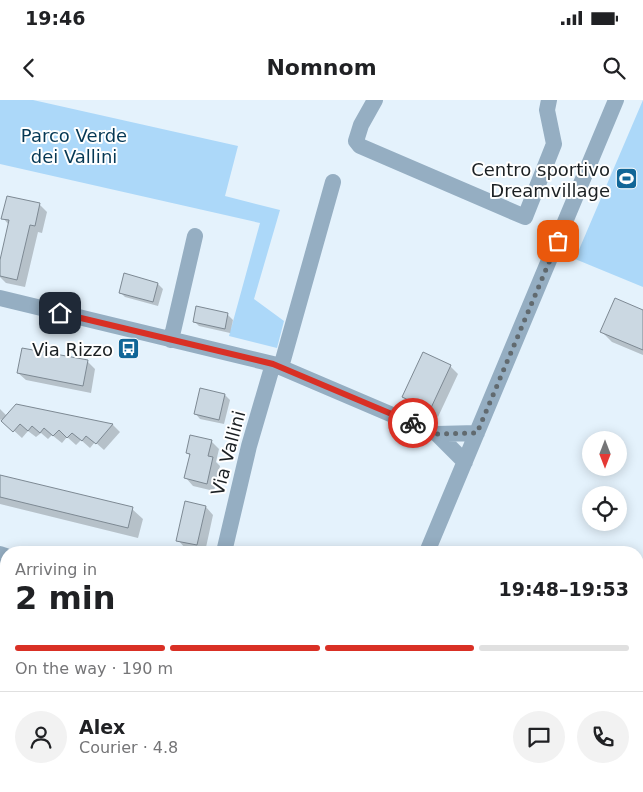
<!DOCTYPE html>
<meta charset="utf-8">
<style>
body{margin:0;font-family:"DejaVu Sans",sans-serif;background:#f2f2f2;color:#202124;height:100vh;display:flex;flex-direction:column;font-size:19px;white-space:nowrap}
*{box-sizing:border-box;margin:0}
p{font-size:16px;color:#757577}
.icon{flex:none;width:28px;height:28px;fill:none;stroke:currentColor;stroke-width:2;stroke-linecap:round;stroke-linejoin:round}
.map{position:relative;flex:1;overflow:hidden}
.details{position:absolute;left:0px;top:446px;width:644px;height:246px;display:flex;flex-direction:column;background:#fff;border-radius:20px 20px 0 0;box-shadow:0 2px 12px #0003}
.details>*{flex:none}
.needle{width:32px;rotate:180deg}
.tools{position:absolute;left:582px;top:331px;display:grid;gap:10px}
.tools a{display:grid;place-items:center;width:45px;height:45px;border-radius:50%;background:#fff;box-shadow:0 2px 12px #0003;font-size:25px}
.pin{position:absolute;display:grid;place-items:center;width:42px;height:42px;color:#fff;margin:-21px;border-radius:10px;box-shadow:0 2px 8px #0006}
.courier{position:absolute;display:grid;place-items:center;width:50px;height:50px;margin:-25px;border:4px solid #d93025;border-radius:50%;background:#fff;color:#222;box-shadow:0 1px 6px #0007}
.headline em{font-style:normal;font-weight:700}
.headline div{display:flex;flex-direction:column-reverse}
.headline{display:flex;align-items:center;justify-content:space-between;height:85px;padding:0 15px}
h1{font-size:32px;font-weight:700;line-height:38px}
.bar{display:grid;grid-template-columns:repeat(4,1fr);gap:8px 5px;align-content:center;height:60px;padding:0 15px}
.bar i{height:6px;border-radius:4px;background:#e0e0e0}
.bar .on{background:#d93025}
.bar p{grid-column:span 4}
.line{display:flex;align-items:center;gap:12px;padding:0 15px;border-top:1px solid #e0e0e0}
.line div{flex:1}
.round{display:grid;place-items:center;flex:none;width:52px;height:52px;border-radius:26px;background:#f2f2f2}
.status{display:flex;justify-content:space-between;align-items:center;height:35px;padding:0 25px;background:#fff;direction:ltr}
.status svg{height:14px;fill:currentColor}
header{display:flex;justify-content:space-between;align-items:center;height:65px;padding:0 15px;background:#fff;font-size:22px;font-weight:700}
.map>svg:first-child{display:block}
</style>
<div class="status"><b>19:46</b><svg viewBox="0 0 49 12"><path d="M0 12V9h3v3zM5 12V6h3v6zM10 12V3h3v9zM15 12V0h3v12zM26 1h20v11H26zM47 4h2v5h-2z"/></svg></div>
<header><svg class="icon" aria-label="back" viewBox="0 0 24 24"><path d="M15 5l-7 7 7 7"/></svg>Nomnom<svg class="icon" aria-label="search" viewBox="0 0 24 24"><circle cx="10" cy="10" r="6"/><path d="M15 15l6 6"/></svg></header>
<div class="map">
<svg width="643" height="692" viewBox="0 0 643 692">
<rect width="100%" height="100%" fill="#e4f2fc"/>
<path fill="#acd8f9" d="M0,0H33L238,46L225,96L280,110L254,199L284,221L277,248L229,236L260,123L0,64Z
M643,0V187L575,159Z"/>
<path fill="#0003" d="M39,104L47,112L42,133L38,132L25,187L6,183L0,177V166L9,125L3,118Z
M125,175L158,184L163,189L158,206L125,197L120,192Z
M197,208L228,215L233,220L230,233L199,226L194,221Z
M643,211V255L612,242L602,232Z
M88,262L95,269L91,293L26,280L18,273Z
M450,266L458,274L438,317L411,304L403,297Z
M225,295L230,300L224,324L200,319L195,313Z
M16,306L113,325L120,332L104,350L95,342L90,348L81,340L76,345L67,337L62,343L52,335L48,339L41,333L36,337L28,331L22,338L1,319L0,321V309L7,316Z
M211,341L219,349L216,362L220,366L214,391L193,386L186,378L191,356L187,353Z
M0,376L132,409L143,419L138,438L0,404Z
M206,407L213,415L205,452L185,448L178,440Z
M0,557L6,559V619L0,617Z
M126,686H153L151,692H124Z
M225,686H289L287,692H222Z"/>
<path fill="#cbd8e2" stroke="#7d8993" d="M7,96L40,103L35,126L30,125L17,180L0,176V160L9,120L1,119Z
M124,173L158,183L153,202L119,193Z
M615,198L643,210V250L600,232Z
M196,206L228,213L225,229L193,222Z
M22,248L88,260L83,286L17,273Z
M423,252L451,265L430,310L402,297Z
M200,288L225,294L219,320L194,314Z
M16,304L113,324L96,344L86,336L82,341L72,333L67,338L59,330L53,336L44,328L40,333L32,326L28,331L20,324L13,332L1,321Z
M190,335L212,340L208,356L213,357L207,384L184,378L190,354L186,353Z
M0,375L133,407L128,428L0,397Z
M185,401L206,406L197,445L176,441Z
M0,556L6,557V573L0,571Z
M0,571L6,573V614L0,612Z
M125,686L138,688L137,692H123Z
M224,686H278L276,692H221Z"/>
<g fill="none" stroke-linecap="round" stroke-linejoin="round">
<path stroke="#95aec2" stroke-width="16" d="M375,0L361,25L356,41L360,46L525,117L554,44L547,10L549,0
M0,198L273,264L437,334L465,362
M171,240L195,136
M281,267L333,82
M437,334L477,333
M224,452L249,346L273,264
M427,452L616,0
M0,454L6,456
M178,692L180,686
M327,692L329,686"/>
</g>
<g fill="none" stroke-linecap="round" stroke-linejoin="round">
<path stroke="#616a6f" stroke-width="5" stroke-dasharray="0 9" d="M413,323L437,334L477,333L558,141"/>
<path stroke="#d93025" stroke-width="6" d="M60,213L273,264L413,323"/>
</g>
<defs>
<symbol id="stadium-square" viewBox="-11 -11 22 22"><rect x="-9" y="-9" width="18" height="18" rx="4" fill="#116697" stroke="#fff"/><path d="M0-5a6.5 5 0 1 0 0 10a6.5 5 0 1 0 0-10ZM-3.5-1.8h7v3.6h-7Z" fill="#fff"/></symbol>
<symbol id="bus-square" viewBox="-11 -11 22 22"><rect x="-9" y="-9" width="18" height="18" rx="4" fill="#116697" stroke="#fff"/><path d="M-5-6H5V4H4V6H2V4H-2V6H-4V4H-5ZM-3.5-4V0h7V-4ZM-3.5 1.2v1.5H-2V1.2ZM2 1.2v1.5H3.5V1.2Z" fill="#fff"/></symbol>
</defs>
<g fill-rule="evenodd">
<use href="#stadium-square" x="614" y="66" width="25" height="25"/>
<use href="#bus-square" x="116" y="236" width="25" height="25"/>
</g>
<g text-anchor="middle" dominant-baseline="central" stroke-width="4" stroke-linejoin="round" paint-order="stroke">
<g font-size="18" fill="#053855" stroke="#fff">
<text x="74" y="35">Parco Verde<tspan x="74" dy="21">dei Vallini</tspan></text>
</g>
<g font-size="18" fill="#1b2023" stroke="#fff" text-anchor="end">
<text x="610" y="69">Centro sportivo<tspan x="610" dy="21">Dreamvillage</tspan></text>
<text x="113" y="249">Via Rizzo</text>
</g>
<g font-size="18" fill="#1b2023" stroke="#fff">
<text transform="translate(228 353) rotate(-75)">Via Vallini</text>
</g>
</g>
</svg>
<div class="tools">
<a><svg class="needle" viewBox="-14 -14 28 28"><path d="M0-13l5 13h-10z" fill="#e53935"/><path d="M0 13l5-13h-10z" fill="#757577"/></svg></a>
<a><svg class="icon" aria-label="locate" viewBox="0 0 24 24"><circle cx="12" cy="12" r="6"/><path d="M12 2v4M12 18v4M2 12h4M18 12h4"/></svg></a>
</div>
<div class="pin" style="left:558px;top:141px;background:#ea580c"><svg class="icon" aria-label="bag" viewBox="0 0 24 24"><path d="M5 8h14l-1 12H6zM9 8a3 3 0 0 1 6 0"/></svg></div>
<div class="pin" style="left:60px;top:213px;background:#1f2937"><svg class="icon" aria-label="home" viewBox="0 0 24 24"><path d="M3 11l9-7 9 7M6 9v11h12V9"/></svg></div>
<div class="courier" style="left:413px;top:323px"><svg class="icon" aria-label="bike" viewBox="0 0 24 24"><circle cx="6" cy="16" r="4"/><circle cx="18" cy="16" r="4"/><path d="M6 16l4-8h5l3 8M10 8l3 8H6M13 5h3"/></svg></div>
<section class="details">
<div class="headline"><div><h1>2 min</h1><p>Arriving in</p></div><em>19:48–19:53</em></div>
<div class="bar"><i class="on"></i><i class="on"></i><i class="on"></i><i></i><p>On the way · 190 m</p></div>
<div class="line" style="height:90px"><a class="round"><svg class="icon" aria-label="person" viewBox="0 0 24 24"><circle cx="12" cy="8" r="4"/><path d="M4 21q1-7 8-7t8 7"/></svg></a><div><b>Alex</b><p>Courier · 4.8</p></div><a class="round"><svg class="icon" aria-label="chat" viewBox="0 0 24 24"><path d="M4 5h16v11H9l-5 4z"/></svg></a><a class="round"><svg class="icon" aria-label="phone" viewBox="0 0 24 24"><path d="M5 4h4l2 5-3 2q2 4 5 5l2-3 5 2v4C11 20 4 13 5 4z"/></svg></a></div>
</section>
</div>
